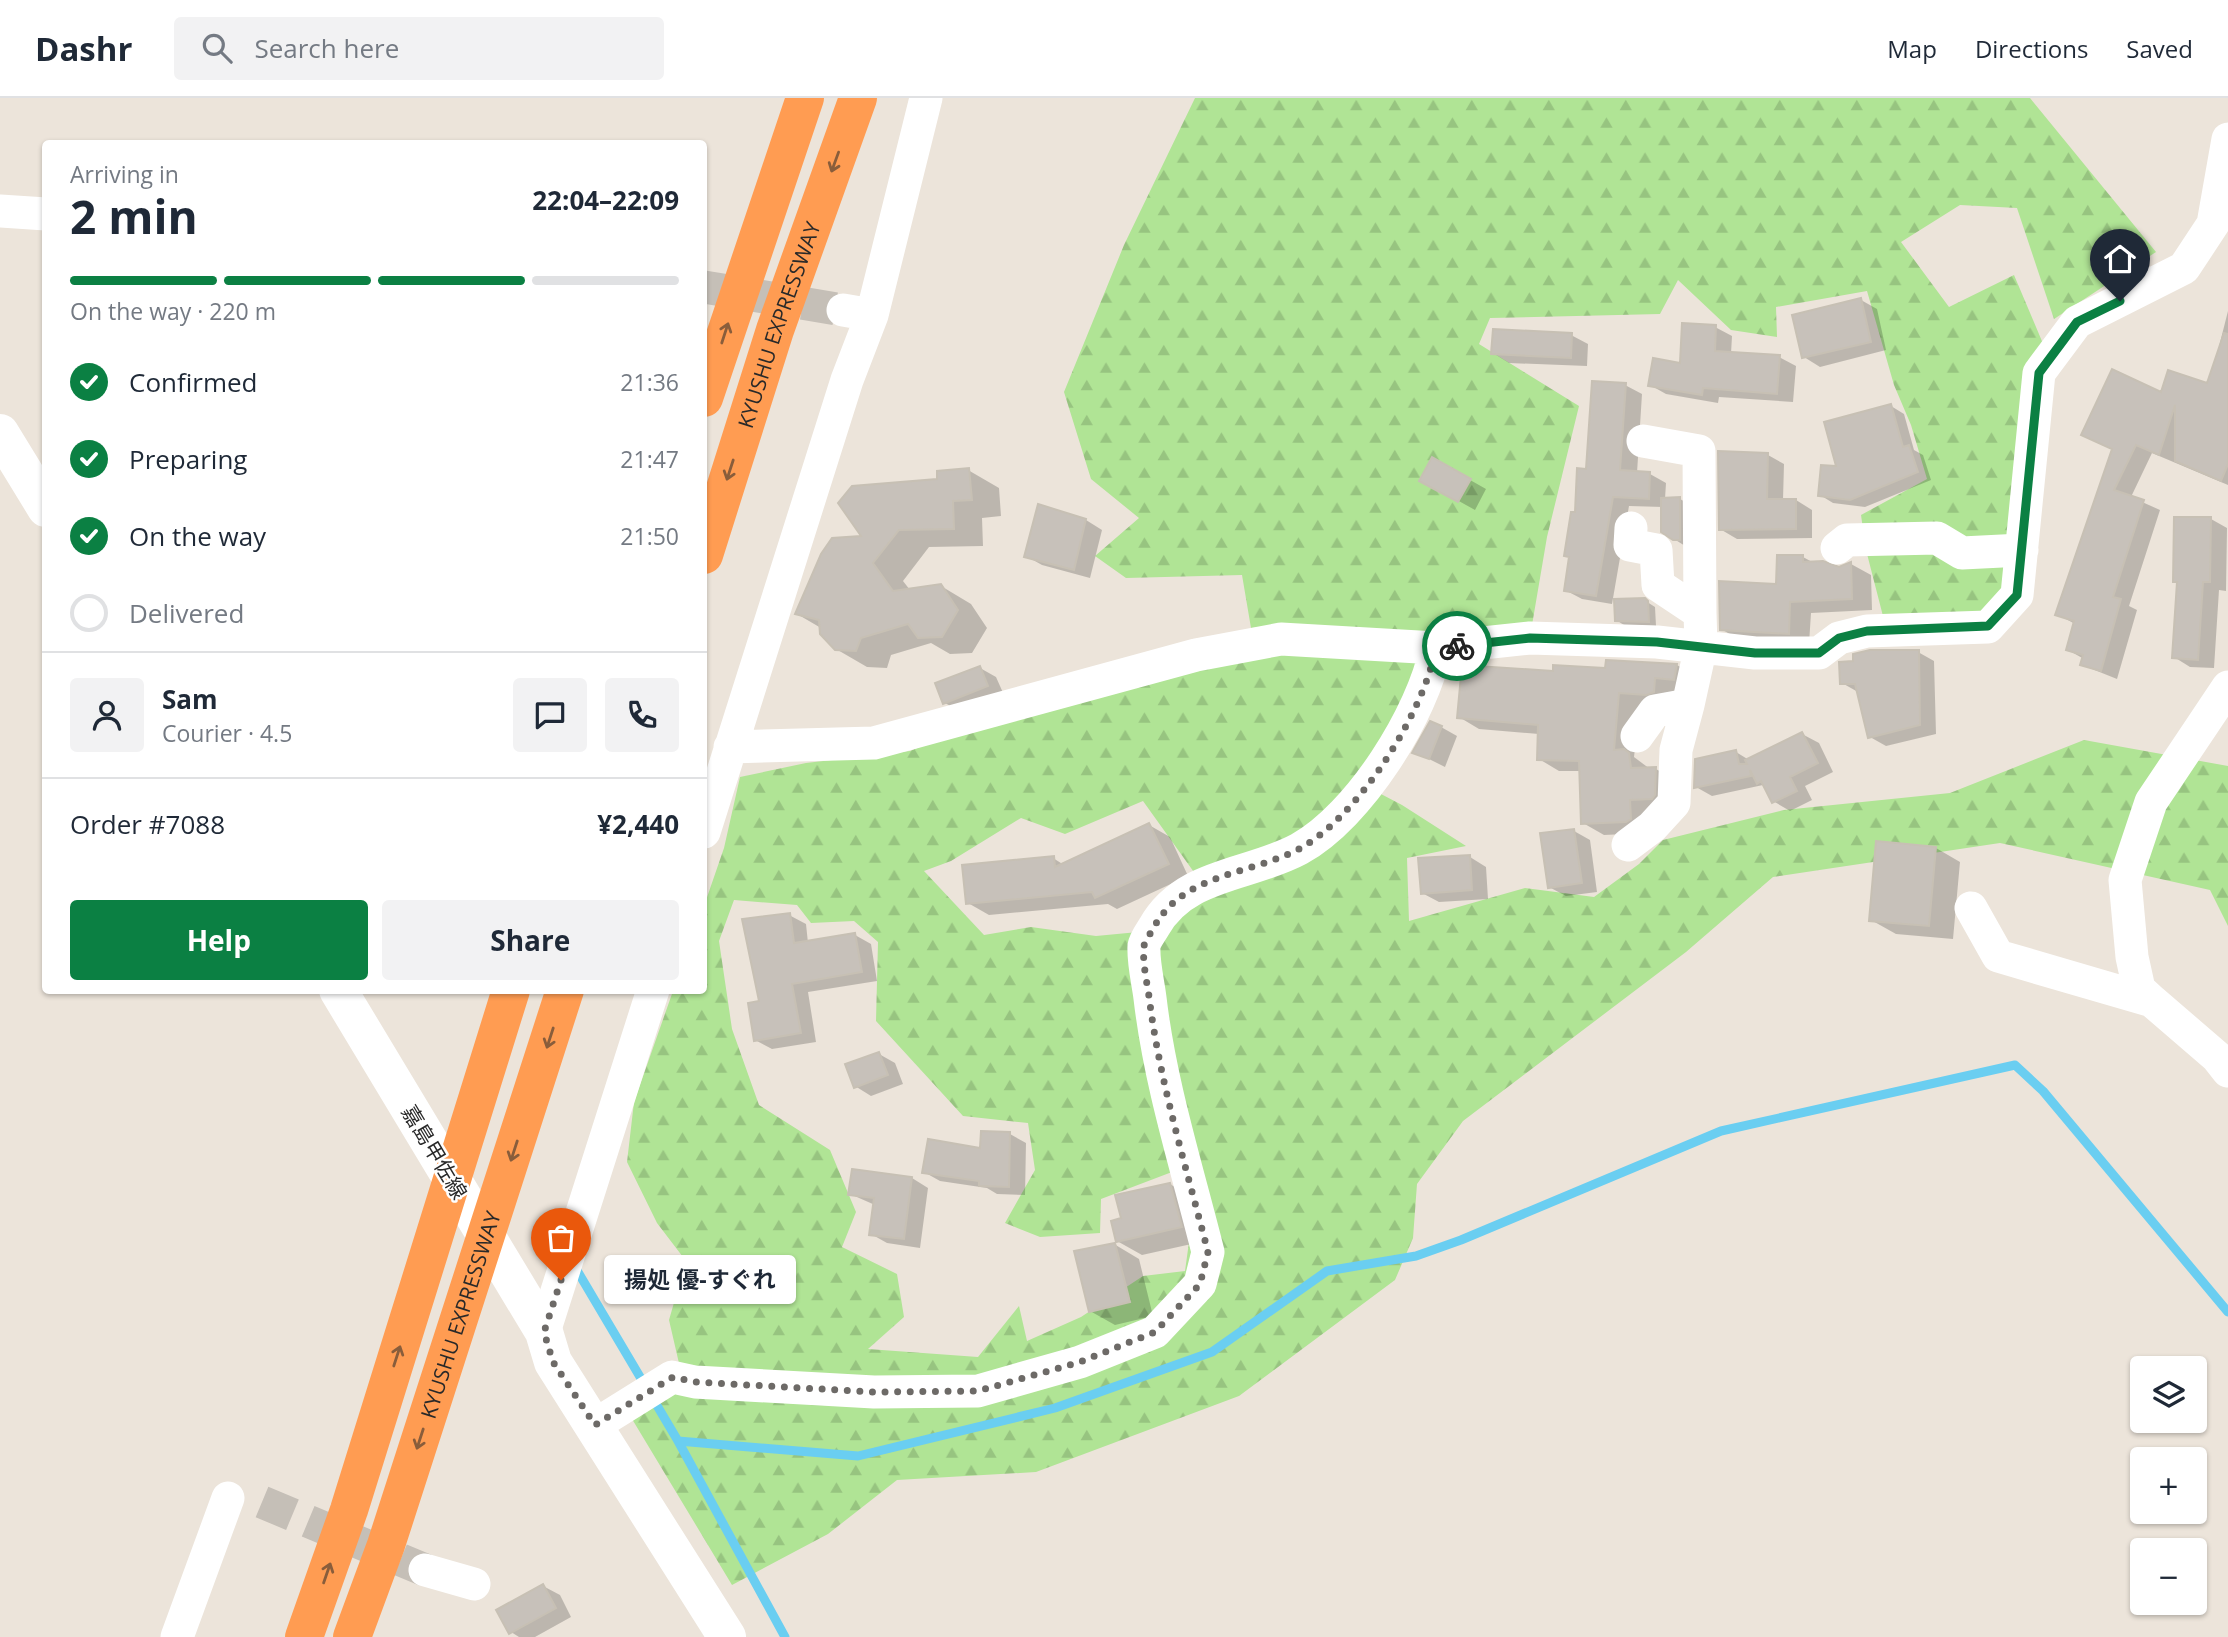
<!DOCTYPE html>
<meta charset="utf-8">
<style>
body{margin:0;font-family:"Open Sans","Noto Sans JP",sans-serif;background:#f2f2f3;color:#1f2937;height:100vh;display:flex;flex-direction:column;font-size:26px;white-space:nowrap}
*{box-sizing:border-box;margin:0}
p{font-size:23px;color:#747a83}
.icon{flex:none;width:38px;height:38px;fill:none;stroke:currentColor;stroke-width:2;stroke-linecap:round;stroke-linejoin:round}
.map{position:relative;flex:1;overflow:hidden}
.panel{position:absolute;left:42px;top:42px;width:665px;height:854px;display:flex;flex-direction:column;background:#fff;border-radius:7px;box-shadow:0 2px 5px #0004}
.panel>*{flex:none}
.fabs{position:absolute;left:2130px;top:1258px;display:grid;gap:14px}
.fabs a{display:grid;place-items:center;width:77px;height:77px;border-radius:7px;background:#fff;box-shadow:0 2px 5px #0004;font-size:35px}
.pin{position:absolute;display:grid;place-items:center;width:60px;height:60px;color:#fff;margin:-72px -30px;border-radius:50% 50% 50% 0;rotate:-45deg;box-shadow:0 0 7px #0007}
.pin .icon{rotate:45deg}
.courier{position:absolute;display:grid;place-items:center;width:70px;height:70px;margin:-35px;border:5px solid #0b8043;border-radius:50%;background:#fff;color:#222;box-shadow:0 2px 9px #0007}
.bubble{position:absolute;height:49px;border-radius:7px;background:#fff;box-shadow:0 2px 5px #0004;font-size:23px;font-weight:700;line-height:49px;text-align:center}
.head em{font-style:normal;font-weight:700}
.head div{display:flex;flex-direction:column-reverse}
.head{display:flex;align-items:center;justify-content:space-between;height:119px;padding:0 28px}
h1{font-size:46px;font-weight:700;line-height:52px}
.bar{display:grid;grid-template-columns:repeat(4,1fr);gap:10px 7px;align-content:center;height:84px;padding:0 28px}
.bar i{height:9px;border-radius:5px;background:#e0e1e3}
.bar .active{background:#0b8043}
.bar p{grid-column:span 4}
.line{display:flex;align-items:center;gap:18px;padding:0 28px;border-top:2px solid #e0e1e3}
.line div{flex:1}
.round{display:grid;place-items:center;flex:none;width:74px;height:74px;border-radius:7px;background:#f2f2f3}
ol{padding:0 28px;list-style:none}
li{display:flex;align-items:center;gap:21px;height:77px}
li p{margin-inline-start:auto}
li .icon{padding:7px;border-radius:50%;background:#0b8043;color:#fff;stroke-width:4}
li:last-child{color:#747a83}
li i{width:38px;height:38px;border:4px solid #e0e1e3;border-radius:50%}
.action{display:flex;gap:14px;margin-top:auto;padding:14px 28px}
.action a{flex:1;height:80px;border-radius:7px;background:#0b8043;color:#fff;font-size:28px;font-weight:700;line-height:80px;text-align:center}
.action a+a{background:#f2f2f3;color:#1f2937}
header{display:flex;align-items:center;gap:42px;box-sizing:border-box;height:98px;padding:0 35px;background:#fff;border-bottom:2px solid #e0e1e3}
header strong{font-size:33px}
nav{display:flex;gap:38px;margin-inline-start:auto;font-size:24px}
.search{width:490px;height:63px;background:#f2f2f3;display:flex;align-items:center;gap:18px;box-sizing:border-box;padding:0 24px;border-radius:7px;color:#747a83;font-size:26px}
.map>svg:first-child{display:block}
</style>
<header>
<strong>Dashr</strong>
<div class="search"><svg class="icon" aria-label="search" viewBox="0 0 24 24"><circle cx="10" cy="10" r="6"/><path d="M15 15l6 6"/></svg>Search here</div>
<nav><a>Map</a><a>Directions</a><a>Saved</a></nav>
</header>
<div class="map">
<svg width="2228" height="1539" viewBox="0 0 2228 1539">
<defs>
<pattern id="forest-firs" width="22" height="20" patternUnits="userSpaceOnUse" patternTransform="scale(1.75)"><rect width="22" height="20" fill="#b0e495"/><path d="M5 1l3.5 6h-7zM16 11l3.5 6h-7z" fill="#97c480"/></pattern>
</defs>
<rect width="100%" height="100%" fill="#ece4da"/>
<path fill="url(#forest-firs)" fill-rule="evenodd" d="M1195,0H2030L2156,154L2054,221L2017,110L1960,107L1901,144L1949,209L2014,177L2044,248L2008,489L1991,521L1884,522L1866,452L1861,417L1927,381L1911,327L1894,287L1867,193L1776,209L1777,239L1731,232L1678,182L1660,216L1490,220L1479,246L1579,308L1547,439L1531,533L1447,540L1286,527L1251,530L1242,477L1126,480L1095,458L1139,420L1091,381L1064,294L1124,147Z
M1352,553L1427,567L1358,684L1402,707L1466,748L1407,760L1409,823L1525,790L1594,799L1639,766L1663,742L1784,712L1950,695L2084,642L2228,668V828L2210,792L2000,745L1773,779L1686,854L1463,1023L1417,1086L1413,1140L1395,1182L1239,1298L1036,1374L897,1382L828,1436L732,1487L632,1321L681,1274L669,1222L686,1163L657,1125L627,1064L634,1004L673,893L704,892V808L724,750L740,679L806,665L910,653L975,626L1257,558ZM1143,703L1201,784L1138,834L1096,838L1031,829L984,837L924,773L951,763L1021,720L1065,736ZM734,802L797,807L811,825L854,823L878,844L876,923L963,1018L1028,1025L1035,1072L1005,1125L1040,1139L1100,1135L1101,1101L1172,1074L1189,1144L1185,1173L1143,1178L1081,1219L1027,1243L1019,1208L978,1259L868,1251L904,1219L897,1176L842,1149L856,1114L830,1052L759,1007L732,931L719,843Z"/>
<path fill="#0003" d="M1861,202L1877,211L1886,252L1820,269L1804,259Z
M2228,213V289L2211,280Z
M1715,229L1732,238L1731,256L1779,259L1796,268L1793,304L1719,299L1718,305L1666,296L1650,287L1681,267Z
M1571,237L1588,246L1587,268L1509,265L1493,255Z
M2110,279L2228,331V387L2152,355L2131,399L2160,412L2129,508L2137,512L2117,581L2082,567L2084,561L2068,552L2075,526L2057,516L2114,352L2099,345Z
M1625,287L1642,296L1637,375L1650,376L1666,385L1665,401H1680L1696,410L1690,451L1674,441L1663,409L1629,408L1612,506L1582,501L1565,492L1571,460L1565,457L1588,373Z
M1891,308L1904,316L1914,352L1923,357L1931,382L1865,409L1833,405L1820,397L1838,370Z
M1720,355L1768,357L1784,366L1783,402H1796L1812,412V440L1737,441L1720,431Z
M1433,361L1486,391L1475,412L1421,382Z
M968,372L999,390L1001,418L982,420L983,448L929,449L903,483L910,492L941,488L971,506L987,530L972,555L950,556L931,545L891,557L887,570L867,569L836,551L821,530L797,516L864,439L939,382Z
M2211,421L2227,430L2226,493L2219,492L2214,570L2190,569L2174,559Z
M1086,422L1102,432L1090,480L1042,467L1026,458Z
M1803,459L1814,465L1841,471L1851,466L1871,477L1872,512L1811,515L1809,546L1742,543L1721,531L1778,487Z
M1644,502L1655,509L1656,528L1624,527L1616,522Z
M1918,554L1934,563L1936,636L1886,648L1870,639L1858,594L1842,585Z
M1608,563L1677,567L1697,579L1674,605L1640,606L1634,659L1650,671H1656L1676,683L1647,735L1604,737L1583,725L1581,673H1559L1539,661V636L1479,631L1459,619L1555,575L1607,572Z
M980,570L996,579L1004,597L961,614L945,605Z
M1441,629L1457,638L1445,669L1415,654Z
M1802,636L1819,645L1833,674L1805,688L1812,702L1790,713L1773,703L1763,687L1712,698L1696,689L1736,654L1749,662Z
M1149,727L1170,739L1188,778L1117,811L1108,806L989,817L968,805L1053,760L1064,767Z
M1574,733L1590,742L1597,794L1566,798L1549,789Z
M1936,750L1960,764L1953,841L1896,836L1871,822Z
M1470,759L1486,769L1488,801L1439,804L1422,795Z
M789,817L806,826L808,845L855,837L871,846L877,883L808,894L816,944L772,951L755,942Z
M879,956L895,965L903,986L871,998L855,988Z
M1010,1036L1026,1045L1025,1097L997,1096L987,1090L940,1083L924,1074L982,1052Z
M912,1080L928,1090L920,1150L887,1145L871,1136L875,1107L850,1096Z
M1170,1086L1194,1101L1205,1143L1142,1157L1117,1143L1123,1122Z
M1114,1146L1139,1161L1153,1218L1115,1227L1090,1213Z
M543,1488L560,1497L571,1519L535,1539H519L511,1534Z"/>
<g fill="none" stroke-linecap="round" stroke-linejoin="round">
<path stroke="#6acef1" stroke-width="9" d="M550,1127L563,1148
M575,1169L678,1343L858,1358L1055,1310L1212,1254L1327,1173L1416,1158L1461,1142L1721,1033L2015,967L2043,993L2228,1214
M678,1343L785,1539"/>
</g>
<path fill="#c7c1ba" stroke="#c7c0b4" stroke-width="2" d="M1861,200L1871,244L1802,260L1792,217Z
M1682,225L1716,227L1715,253L1780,257L1777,296L1703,290L1702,297L1648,288L1653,260L1680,265Z
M1493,231L1572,235L1571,260L1491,256Z
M2224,235L2228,236V366L2221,383L2175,363V307L2159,357L2136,347L2114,392L2144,402L2113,499L2121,501L2101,573L2080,567L2083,557L2066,552L2074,523L2055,517L2112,351L2081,337L2112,271L2161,294L2168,272L2207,285Z
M1592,283L1626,285L1620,372L1650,374L1649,401L1613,399L1596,498L1564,493L1569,459L1564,458L1571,414H1575L1577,370L1586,371Z
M1891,306L1903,349L1909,347L1918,374L1850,402L1818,398L1821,367L1836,368L1824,324Z
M1718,353L1768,355L1767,401H1796V431L1719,432Z
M1432,359L1471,381L1458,404L1419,383Z
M969,370L972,402L953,403L954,431L899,432L873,465L893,493L941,486L958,512L942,539L918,540L908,526L861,540L856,553L835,552L820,536L819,522L795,516L821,456L832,440L861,438L838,405L852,388L937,381V373Z
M1680,399V442H1673L1661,434V400Z
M1038,406L1086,421L1074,472L1024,459Z
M2174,419H2211L2210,484H2203L2198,562L2172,560L2177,484H2173Z
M1777,457H1803V464L1823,463L1839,469L1851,464L1852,501L1790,504L1789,536L1720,532L1719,483L1776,486Z
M1645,500L1648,503L1649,524L1615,523L1614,501Z
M1870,552H1919L1920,627L1868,640L1855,586H1840L1839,564L1853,563V556Z
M1606,562L1677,566L1674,582L1655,580L1654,594L1646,597L1619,595L1614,652L1624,651L1629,655L1631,670L1656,669L1655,697L1652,701L1630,702L1631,721L1626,724L1581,726L1579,663L1537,662L1538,627L1457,620L1462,567L1553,573V567L1605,570Z
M980,568L988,588L943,606L935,585Z
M1430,623L1442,628L1429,661L1412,655Z
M1802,634L1818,665L1790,679L1797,693L1772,705L1761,683L1757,686L1750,672L1751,678L1694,690L1695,661L1736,652L1739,666H1747L1745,662Z
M1149,725L1169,766L1095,800L1092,794L966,806L962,767L1054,758L1055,769Z
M1574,731L1582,785L1548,790L1540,735Z
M1876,743L1936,749L1929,828L1869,823Z
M1470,757L1472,792L1421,796L1418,760Z
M790,815L794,845L855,835L862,874L792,886L801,935L754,943L748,905L759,903L742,821Z
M879,954L888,977L854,990L845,966Z
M981,1033L1010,1034L1009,1089L979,1088V1083L922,1075L928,1041L980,1050Z
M852,1071L912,1079L904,1141L869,1137L874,1100L848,1097Z
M1170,1085L1182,1129L1116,1144L1111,1123L1121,1120L1115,1097Z
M1115,1145L1130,1204L1089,1214L1074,1153Z
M543,1486L556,1510L509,1536L496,1512Z"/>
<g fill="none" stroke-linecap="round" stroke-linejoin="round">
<path stroke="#c5bfb7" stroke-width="33" stroke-dasharray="33 17" stroke-linecap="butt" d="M704,189L843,212
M262,1404L425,1472"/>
<path stroke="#fff" stroke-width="33" d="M0,113L46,116
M843,212L872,217
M1643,343L1699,353L1700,515
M1631,430L1630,447L1656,452L1658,487L1700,515L1701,548L1688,607L1655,613L1637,638
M1837,450L1847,442L1937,440L1962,455L2022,452
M730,649L874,645L1196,557L1281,541L1436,550L1530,540L1657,544L1755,555H1819L1839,540L1867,533L1988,529L2017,497L2039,275L2077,224L2184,170L2213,126L2228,41
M704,734L847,282L872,217L926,0
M1628,747L1652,729L1674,705L1676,652L1688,607
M1971,810L1998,858L2152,903L2217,959L2228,973
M2152,903L2139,891L2132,859L2125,782L2151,704L2228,589
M544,1234L653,892
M595,1327L672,1279L695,1284L874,1294L978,1293L1080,1264L1155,1234L1200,1186L1208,1154C1187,1070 1160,986 1150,900C1148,884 1143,864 1144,848C1145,842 1151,834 1154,829C1184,775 1249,778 1299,751C1359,718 1423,616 1436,550
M425,1472L474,1486
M177,1539L228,1400"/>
<path stroke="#fff" stroke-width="38" d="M0,335L46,410
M338,892L544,1234L553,1264L727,1539"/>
<g stroke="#ff9c52" stroke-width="38">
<path d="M704,300L805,0"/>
<path id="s1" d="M704,457L775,232L858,0"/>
<path d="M304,1539L349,1412L511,892"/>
<path id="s2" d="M352,1539L386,1447L565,892"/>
</g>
</g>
<defs><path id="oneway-shaft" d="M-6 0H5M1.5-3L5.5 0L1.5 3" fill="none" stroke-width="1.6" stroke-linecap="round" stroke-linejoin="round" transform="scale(1.75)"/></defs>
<g stroke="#895d3b">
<use href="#oneway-shaft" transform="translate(835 64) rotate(110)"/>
<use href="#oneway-shaft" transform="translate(725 235) rotate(-72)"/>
<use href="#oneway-shaft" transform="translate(730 372) rotate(108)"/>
<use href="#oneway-shaft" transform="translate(550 940) rotate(108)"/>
<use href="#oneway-shaft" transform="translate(514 1053) rotate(108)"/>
<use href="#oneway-shaft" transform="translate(397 1258) rotate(-72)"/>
<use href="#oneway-shaft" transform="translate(420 1341) rotate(108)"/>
<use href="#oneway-shaft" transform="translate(327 1475) rotate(-71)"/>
</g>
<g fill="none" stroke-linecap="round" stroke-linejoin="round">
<path stroke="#6d6a67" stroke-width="7" stroke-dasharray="0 12.6" d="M561,1182L544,1234L553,1264L595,1327L673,1279L695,1284L874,1294L978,1293L1080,1264L1155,1234L1200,1186L1208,1154C1187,1072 1161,989 1150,906C1148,888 1142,866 1144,848C1145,842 1151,835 1154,829C1184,775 1249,777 1299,751C1359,718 1423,616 1436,550L1457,548"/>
<path stroke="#0b8043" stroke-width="9" d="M1457,548L1530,540L1657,544L1755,555H1819L1839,540L1867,533L1988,528L2017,497L2039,275L2077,224L2120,203"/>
</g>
<g text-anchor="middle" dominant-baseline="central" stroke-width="5" stroke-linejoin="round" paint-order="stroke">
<g font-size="21" fill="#292929" stroke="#fff">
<text stroke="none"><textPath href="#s1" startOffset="242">KYUSHU EXPRESSWAY</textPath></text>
<text transform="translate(435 1054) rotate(59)">嘉島甲佐線</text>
<text stroke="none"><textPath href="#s2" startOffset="340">KYUSHU EXPRESSWAY</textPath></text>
</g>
</g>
</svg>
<div class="fabs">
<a><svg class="icon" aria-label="layers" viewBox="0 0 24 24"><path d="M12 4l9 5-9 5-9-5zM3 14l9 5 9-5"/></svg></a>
<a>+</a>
<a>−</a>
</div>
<div class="pin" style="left:561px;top:1182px;background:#ea580c"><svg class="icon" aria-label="bag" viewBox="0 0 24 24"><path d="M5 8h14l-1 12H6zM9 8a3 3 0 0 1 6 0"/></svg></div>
<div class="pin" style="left:2120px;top:203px;background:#1f2937"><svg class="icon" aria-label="home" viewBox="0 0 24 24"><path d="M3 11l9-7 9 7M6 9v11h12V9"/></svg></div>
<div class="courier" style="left:1457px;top:548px"><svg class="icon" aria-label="bike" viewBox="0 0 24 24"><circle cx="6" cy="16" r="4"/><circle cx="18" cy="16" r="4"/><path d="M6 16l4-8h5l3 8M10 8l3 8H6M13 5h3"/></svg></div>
<div class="bubble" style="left:604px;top:1157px;width:192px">揚処 優-すぐれ</div>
<section class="panel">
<div class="head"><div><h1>2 min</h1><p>Arriving in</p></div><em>22:04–22:09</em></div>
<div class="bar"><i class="active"></i><i class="active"></i><i class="active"></i><i></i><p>On the way · 220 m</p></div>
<ol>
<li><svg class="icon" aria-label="check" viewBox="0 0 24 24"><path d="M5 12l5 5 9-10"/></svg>Confirmed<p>21:36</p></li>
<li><svg class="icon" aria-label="check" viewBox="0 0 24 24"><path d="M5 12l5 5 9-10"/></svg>Preparing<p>21:47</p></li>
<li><svg class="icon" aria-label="check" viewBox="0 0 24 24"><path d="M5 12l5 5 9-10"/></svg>On the way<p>21:50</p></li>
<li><i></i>Delivered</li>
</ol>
<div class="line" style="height:126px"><a class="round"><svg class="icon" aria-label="person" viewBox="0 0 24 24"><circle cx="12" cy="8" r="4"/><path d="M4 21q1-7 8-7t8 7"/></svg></a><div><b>Sam</b><p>Courier · 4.5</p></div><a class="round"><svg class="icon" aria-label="chat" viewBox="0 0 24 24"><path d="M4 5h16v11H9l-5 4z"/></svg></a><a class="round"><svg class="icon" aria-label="phone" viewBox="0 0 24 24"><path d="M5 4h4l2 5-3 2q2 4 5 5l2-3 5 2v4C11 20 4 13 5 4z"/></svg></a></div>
<div class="line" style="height:91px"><div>Order #7088</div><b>¥2,440</b></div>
<div class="action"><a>Help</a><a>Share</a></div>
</section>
</div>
